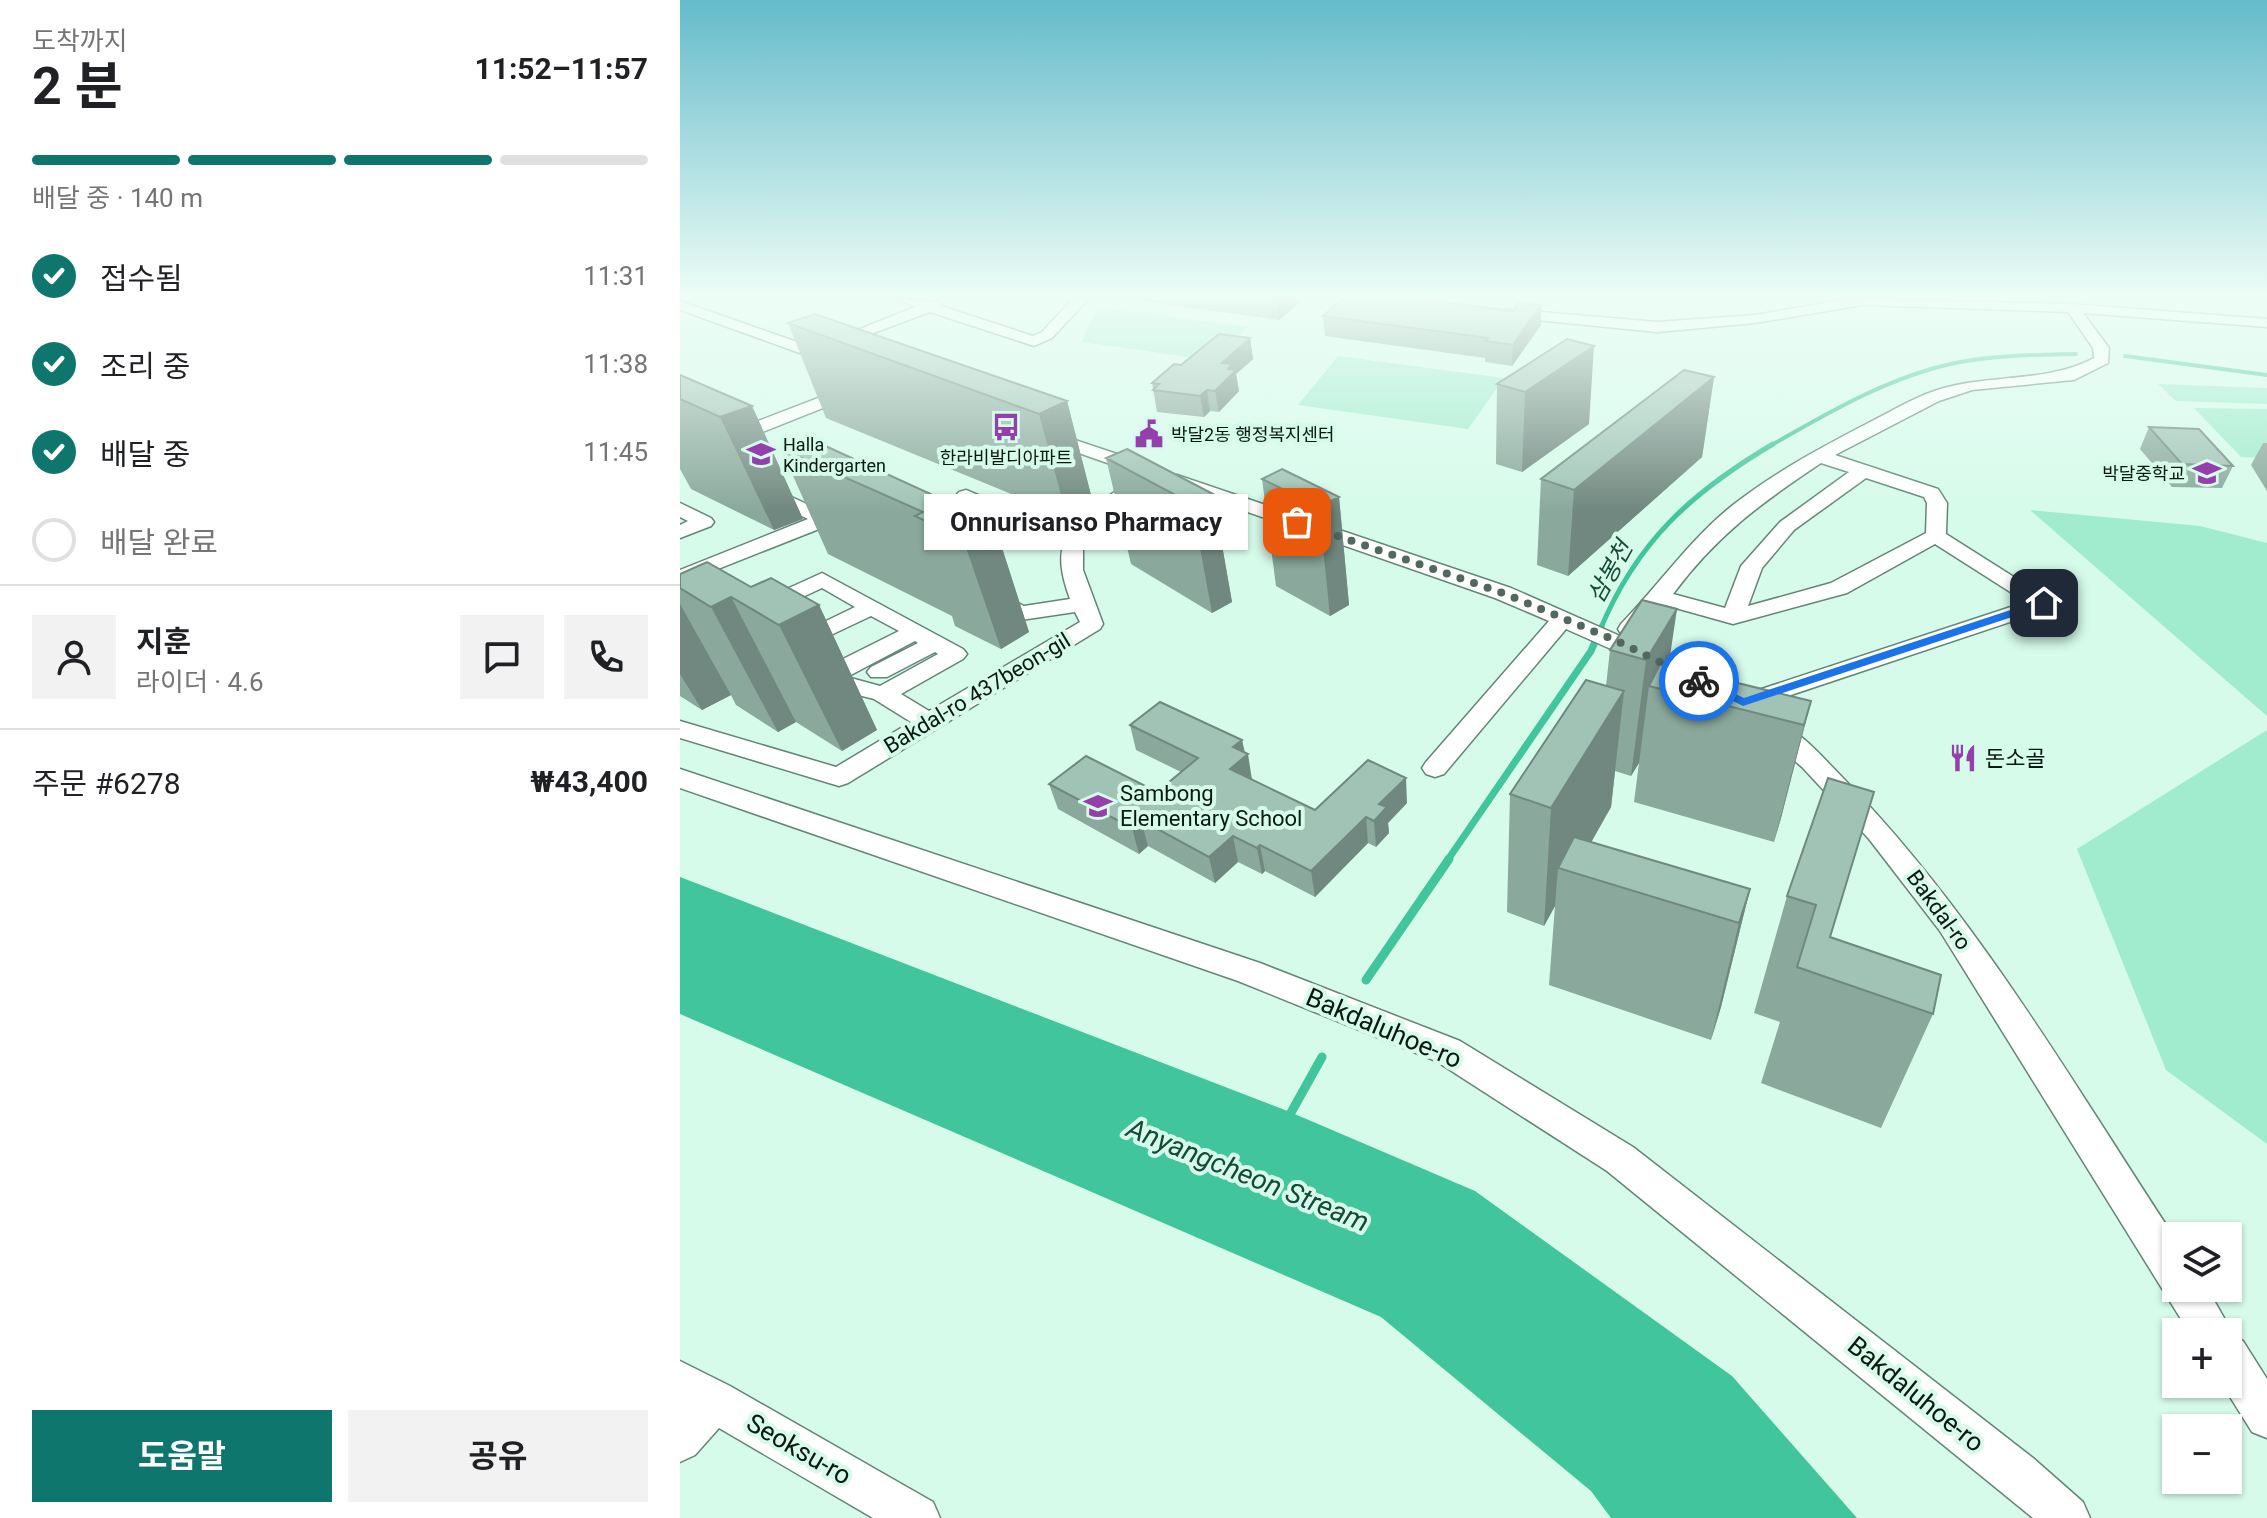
<!DOCTYPE html>
<html lang="ko">
<meta charset="utf-8">
<style>
body{margin:0;font-family:Roboto,"Noto Sans KR",sans-serif;background:#f2f2f2;color:#202124;height:100vh;display:flex;flex-direction:column;font-size:30px;white-space:nowrap}
*{box-sizing:border-box;margin:0}
p{font-size:26px;color:#757577}
.icon{flex:none;width:44px;height:44px;fill:none;stroke:currentColor;stroke-width:2;stroke-linecap:round;stroke-linejoin:round}
.map{position:relative;flex:1;overflow:hidden}
.drawer{display:flex;flex-direction:column;background:#fff;width:680px}
.drawer>*{flex:none}
.fabs{position:absolute;left:1482px;top:1222px;display:grid;gap:16px}
.fabs a{display:grid;place-items:center;width:80px;height:80px;border-radius:0px;background:#fff;box-shadow:0 2px 6px #0004;font-size:40px}
.pin{position:absolute;display:grid;place-items:center;width:68px;height:68px;color:#fff;margin:-34px;border-radius:16px;box-shadow:0 4px 12px #0006}
.courier{position:absolute;display:grid;place-items:center;width:80px;height:80px;margin:-40px;border:6px solid #1a73e8;border-radius:50%;background:#fff;color:#222;box-shadow:0 2px 10px #0007}
.bubble{position:absolute;height:56px;border-radius:0px;background:#fff;box-shadow:0 2px 6px #0004;font-size:26px;font-weight:700;line-height:56px;text-align:center}
.overview em{font-style:normal;font-weight:700}
.overview div{display:flex;flex-direction:column-reverse}
.overview{display:flex;align-items:center;justify-content:space-between;height:136px;padding:0 32px}
h1{font-size:52px;font-weight:700;line-height:60px}
.bar{display:grid;grid-template-columns:repeat(4,1fr);gap:12px 8px;align-content:center;height:96px;padding:0 32px}
.bar i{height:10px;border-radius:6px;background:#e0e0e0}
.bar .current{background:#0f766e}
.bar p{grid-column:span 4}
.line{display:flex;align-items:center;gap:20px;padding:0 32px;border-top:2px solid #e0e0e0}
.line div{flex:1}
.round{display:grid;place-items:center;flex:none;width:84px;height:84px;border-radius:0px;background:#f2f2f2}
ol{padding:0 32px;list-style:none}
li{display:flex;align-items:center;gap:24px;height:88px}
li p{margin-inline-start:auto}
li .icon{padding:8px;border-radius:50%;background:#0f766e;color:#fff;stroke-width:4}
li:last-child{color:#757577}
li i{width:44px;height:44px;border:4px solid #e0e0e0;border-radius:50%}
.action{display:flex;gap:16px;margin-top:auto;padding:16px 32px}
.action a{flex:1;height:92px;border-radius:0px;background:#0f766e;color:#fff;font-size:32px;font-weight:700;line-height:92px;text-align:center}
.action a+a{background:#f2f2f2;color:#202124}
main{display:flex;flex:1;min-height:0}
.map>svg:first-child{display:block}
</style>
<main>
<section class="drawer">
<div class="overview"><div><h1>2 분</h1><p>도착까지</p></div><em>11:52–11:57</em></div>
<div class="bar"><i class="current"></i><i class="current"></i><i class="current"></i><i></i><p>배달 중 · 140 m</p></div>
<ol>
<li><svg class="icon" aria-label="check" viewBox="0 0 24 24"><path d="M5 12l5 5 9-10"/></svg>접수됨<p>11:31</p></li>
<li><svg class="icon" aria-label="check" viewBox="0 0 24 24"><path d="M5 12l5 5 9-10"/></svg>조리 중<p>11:38</p></li>
<li><svg class="icon" aria-label="check" viewBox="0 0 24 24"><path d="M5 12l5 5 9-10"/></svg>배달 중<p>11:45</p></li>
<li><i></i>배달 완료</li>
</ol>
<div class="line" style="height:144px"><a class="round"><svg class="icon" aria-label="person" viewBox="0 0 24 24"><circle cx="12" cy="8" r="4"/><path d="M4 21q1-7 8-7t8 7"/></svg></a><div><b>지훈</b><p>라이더 · 4.6</p></div><a class="round"><svg class="icon" aria-label="chat" viewBox="0 0 24 24"><path d="M4 5h16v11H9l-5 4z"/></svg></a><a class="round"><svg class="icon" aria-label="phone" viewBox="0 0 24 24"><path d="M5 4h4l2 5-3 2q2 4 5 5l2-3 5 2v4C11 20 4 13 5 4z"/></svg></a></div>
<div class="line" style="height:104px"><div>주문 #6278</div><b>₩43,400</b></div>
<div class="action"><a>도움말</a><a>공유</a></div>
</section>
<div class="map">
<svg width="1587" height="1518" viewBox="0 0 1587 1518">
<rect width="100%" height="100%" fill="#d6fbeb"/>
<path fill="#a1ebce" d="M417,307L568,327L529,360L402,342Z
M658,356L824,378L788,429L618,405Z
M1478,384L1587,388V404L1496,401Z
M1514,408L1587,409V458L1561,457Z
M1350,510L1520,526L1587,543V716Z
M1587,730V1144L1486,1070L1397,849Z"/>
<path fill="#41c59c" d="M0,877L610,1112L795,1191L1052,1376L1177,1518H931L911,1491L701,1317L0,1014Z"/>
<g fill="none" stroke-linecap="round" stroke-linejoin="round">
<path stroke="#41c59c" stroke-width="4" d="M1445,356L1587,375
M1090,446C1149,412 1212,375 1280,362C1318,355 1357,355 1396,354"/>
<path stroke="#41c59c" stroke-width="5" d="M920,630C957,541 1012,492 1093,444"/>
<path stroke="#41c59c" stroke-width="7" d="M767,861L911,651L921,628"/>
<path stroke="#41c59c" stroke-width="9" d="M686,980L769,859
M608,1118L642,1057"/>
<defs>
<path id="minor" d="M217,299L260,302L261,306L353,336L362,332L393,299H408L372,338L354,346L250,312L158,346H148L145,343L235,307Z
M1168,299L1392,304L1587,319V327L1403,313L1429,348L1428,363L1394,380L1292,390L1259,401L1155,455L1258,489L1267,503L1266,534L1375,603L1372,608L1072,708H1054L1051,703L1054,698L1346,602L1255,544L1167,593L1053,624L985,605L957,634H941L938,629L941,624C979,585 1010,539 1053,505C1096,471 1146,445 1194,420C1212,411 1230,400 1249,393C1302,372 1364,385 1414,358L1413,348L1388,312L1182,305L1075,323L977,332L827,317L820,313L827,309L977,322L1075,315ZM1141,463L1169,472L1100,522L1061,566L1045,608L993,594C1037,535 1081,503 1141,463ZM1186,478L1244,497L1247,503L1246,533L1151,583L1068,606L1082,568L1114,530Z
M0,301L157,356L159,359L151,364L145,362L0,310Z
M172,385L178,386L180,390L178,394L17,458L0,461V451Z
M365,430L467,464L469,468L460,474L453,472L359,439L356,435L359,431Z
M464,474L471,476L473,480L471,484L422,520L403,540V570L423,624L420,629L168,783L159,786L0,738V721L156,767L231,722L194,699L136,684L131,678L135,673L219,631L191,616L117,651L109,649L105,644L109,639L175,607L142,588L84,615L76,613L73,608L76,603L142,573L283,649L287,654L283,659L221,694L249,711L400,622L395,612L341,620L306,604L303,599L314,592L344,606L390,599C371,547 383,530 426,498C438,490 451,478 464,474ZM235,641L238,643L191,667L187,672L191,677H207L255,652L258,654L200,686L167,677Z
M497,475L831,588L974,651L978,656L974,661H958L886,629L764,774L755,777L746,774L742,768L746,762L869,621L815,598L490,485L488,481L490,477Z
M86,485L169,524L172,528L162,534L144,527L0,584V570L128,519L79,495L76,491L79,487Z
M286,490L350,517L353,521L295,555H281L278,551L281,547L327,521L279,500L276,496L279,492Z
M0,503L31,518L34,522L31,526L0,538V525L8,521L0,517Z
M1093,721C1119,728 1144,759 1163,778C1296,914 1392,1082 1496,1240V1288H1527L1552,1332L1550,1336L1563,1341L1587,1379V1438L1572,1432L1542,1384H1548V1332H1509L1260,931L1189,839L1122,767L1084,735L1080,729L1084,723Z
M0,769L580,963L780,1041L953,1147L1353,1458L1403,1502L1410,1518H1353L927,1171L756,1061L558,981L0,788Z
M0,1361L50,1386L253,1502L260,1518H193L39,1428L15,1455L0,1462Z"/>
</defs>
<use href="#minor" stroke="#638577" stroke-width="3"/>
<use href="#minor" fill="#fff" fill-rule="evenodd"/>
</g>
<path fill="#8aa89c" d="M447,299H624L599,320Z
M662,299H748V300L833,311L861,305V325L832,366L805,362V358L645,336L643,316Z
M108,323L387,401L413,503L387,517L146,418Z
M570,338L573,359L556,374L559,391L539,412L530,411L524,417L477,412L472,383L501,365Z
M887,339L909,424L842,472L816,464L817,384Z
M0,375L72,406L123,519L94,530L11,489L0,469Z
M1034,377L1022,457L888,576L857,565L861,479Z
M1469,427L1553,466L1542,488L1492,487L1460,449Z
M1583,443H1587V491L1571,465Z
M101,449L314,523L349,632L321,649L275,626L272,616L148,554Z
M426,458L533,494L552,602L532,613L451,564Z
M582,479L659,497L669,605L650,616L596,586Z
M0,574L71,587L139,605L197,730L162,751L116,722L98,732L56,705L51,695L22,710L0,696Z
M930,650L989,666L1131,701L1101,818L1094,842L954,802L959,763L951,776L935,771L931,807L911,842L1070,889L1041,1007L1031,1040L869,985L875,906L864,926L827,912L830,794L926,686Z
M450,725L562,740L572,780L635,810L727,803L708,823L709,833L696,847L688,843L635,897L585,871L582,874L558,862L535,883L468,846L459,854L378,809L369,784L477,792L501,772L456,750Z
M1148,778L1150,937L1253,1014L1201,1128L1081,1083L1100,1022L1074,1013L1107,896Z"/>
<path fill="#70887f" d="M597,299H624L599,320Z
M861,305V325L832,366L833,345Z
M570,338L573,359L556,374L559,391L539,412L535,391L542,363Z
M914,346L909,424L842,472L845,392Z
M1034,377L1022,457L888,576L894,490Z
M527,390L530,411L524,417L520,396Z
M387,401L413,503L387,517L359,414Z
M72,406L123,519L94,530L40,417Z
M533,494L552,602L532,613L512,504Z
M659,497L669,605L650,616L639,507Z
M314,523L349,632L321,649L283,539Z
M51,597L116,722L98,732L31,607Z
M0,604L51,695L22,710L0,674Z
M139,605L197,730L162,751L99,625Z
M997,609L985,690L969,686L959,763L951,776L966,660Z
M944,691L931,807L894,873L878,868L875,906L864,926L871,808Z
M1131,701L1101,818L1094,842L1124,725Z
M562,740L565,757L568,754L572,780L550,769L553,747Z
M726,778L727,803L708,823L709,833L696,847L694,821L699,804Z
M686,817L688,843L635,897L631,871Z
M461,820L468,846L459,854L452,828Z
M553,836L558,862L535,883L529,857Z
M580,845L585,871L582,874L577,848Z
M1070,889L1041,1007L1031,1040L1059,923Z"/>
<path fill="#a0c3b5" stroke="#70887f" stroke-width="2" d="M662,299H741L833,311L839,303L861,305L833,345L805,341L808,338L643,316Z
M135,314L387,401L359,414L108,323Z
M539,334L570,338L542,363L552,364L548,369L556,370L535,391L527,390L520,396L473,390L479,384L472,383L494,364L501,365Z
M887,339L914,346L845,392L817,384Z
M1004,370L1034,377L894,490L861,479Z
M0,375L72,406L40,417L0,399Z
M1469,427L1519,429L1553,466L1502,464Z
M128,438L314,523L283,539L235,516L243,512L101,449Z
M447,449L533,494L512,504L426,458Z
M602,469L659,497L639,507L582,479Z
M27,562L71,587L91,578L139,605L99,625L51,597L31,607L0,588V574Z
M962,600L997,609L966,660L930,650Z
M980,664L1131,701L1124,725L969,686Z
M906,680L944,691L871,808L830,794Z
M480,702L562,740L553,747L568,754L550,769L635,810L688,760L726,778L699,804L707,807L694,821L686,817L631,871L580,845L577,848L553,836L529,857L461,820L452,828L369,784L406,756L477,792L518,758L450,725Z
M1148,778L1194,792L1150,937L1261,975L1253,1014L1117,967L1136,905L1107,896Z
M894,837L1070,889L1059,923L878,868Z"/>
<linearGradient id="sky" x2="0" y2="1"><stop stop-color="#65bbca"/><stop offset="0.58" stop-color="#edfdf6"/><stop offset="1" stop-color="#edfdf6" stop-opacity="0"/></linearGradient>
<rect width="1587" height="512" fill="url(#sky)"/>
<path fill="#1a73e8" d="M1364,599L1368,600V605L1063,706L1013,681L1023,679L1064,698Z"/>
<g fill="none" stroke-linecap="round" stroke-linejoin="round">
<path stroke="#52685f" stroke-width="8" stroke-dasharray="0 14.4" d="M617,522L823,593L937,641L1019,681"/>
</g>
<defs>
<symbol id="bus-bare" viewBox="-9 -9 18 18"><path d="M-5-6H5V4H4V6H2V4H-2V6H-4V4H-5ZM-3.5-4V0h7V-4ZM-3.5 1.2v1.5H-2V1.2ZM2 1.2v1.5H3.5V1.2Z" fill="#943fac" stroke="#d6fbeb" stroke-width="2.5" paint-order="stroke"/></symbol>
<symbol id="civic-bare" viewBox="-9 -9 18 18"><path d="M-.6-6.5H3V-4.5H.6V-3L4-1V1h2V6H-6V1h2V-1L-.6-3ZM-1.2 2.5V6h2.4V2.5Z" fill="#943fac" stroke="#d6fbeb" stroke-width="2.5" paint-order="stroke"/></symbol>
<symbol id="school-bare" viewBox="-9 -9 18 18"><path d="M0-5L7-2L0 1L-7-2ZM-4 1L0 2.5L4 1V4Q0 6-4 4Z" fill="#943fac" stroke="#d6fbeb" stroke-width="2.5" paint-order="stroke"/></symbol>
<symbol id="restaurant-bare" viewBox="-9 -9 18 18"><path d="M-5-6h1v4h1v-4h1v4h1v-4h1v5L-1.5 .5V6h-2V.5L-5-1ZM5-6V6H3V1.5H1.5Q1.5-4 5-6Z" fill="#943fac" stroke="#d6fbeb" stroke-width="2.5" paint-order="stroke"/></symbol>
</defs>
<g fill-rule="evenodd">
<use href="#bus-bare" x="306" y="407" width="40" height="40"/>
<use href="#civic-bare" x="449" y="414" width="40" height="40"/>
<use href="#school-bare" x="61" y="434" width="40" height="40"/>
<use href="#school-bare" x="1507" y="453" width="40" height="40"/>
<use href="#restaurant-bare" x="1263" y="738" width="40" height="40"/>
<use href="#school-bare" x="398" y="786" width="40" height="40"/>
</g>
<g text-anchor="middle" dominant-baseline="central" stroke-width="8" stroke-linejoin="round" paint-order="stroke">
<g font-size="18" fill="#0b1914" stroke="#d6fbeb" text-anchor="start">
<text x="491" y="434">박달2동 행정복지센터</text>
<text x="103" y="444">Halla<tspan x="103" dy="21">Kindergarten</tspan></text>
<text x="326" y="457" text-anchor="middle">한라비발디아파트</text>
<text x="1505" y="473" text-anchor="end">박달중학교</text>
</g>
<g font-size="22" fill="#0b1914" stroke="#d6fbeb">
<text transform="translate(297 693) rotate(-31)">Bakdal-ro 437beon-gil</text>
<text transform="translate(1259 910) rotate(54)">Bakdal-ro</text>
</g>
<g font-size="22" fill="#0b1914" stroke="#d6fbeb" text-anchor="start">
<text x="1305" y="758">돈소골</text>
<text x="440" y="793">Sambong<tspan x="440" dy="25">Elementary School</tspan></text>
</g>
<g font-size="24" font-style="italic" fill="#144a39" stroke="#d6fbeb">
<text transform="translate(930 572) rotate(-61)">삼봉천</text>
</g>
<g font-size="26" fill="#0b1914" stroke="#d6fbeb">
<text transform="translate(704 1028) rotate(23)">Bakdaluhoe-ro</text>
<text transform="translate(1236 1394) rotate(39)">Bakdaluhoe-ro</text>
<text transform="translate(119 1449) rotate(30)">Seoksu-ro</text>
</g>
<g font-size="28" font-style="italic" fill="#144a39" stroke="#d6fbeb">
<text transform="translate(568 1175) rotate(22)">Anyangcheon Stream</text>
</g>
</g>
</svg>
<div class="fabs">
<a><svg class="icon" aria-label="layers" viewBox="0 0 24 24"><path d="M12 4l9 5-9 5-9-5zM3 14l9 5 9-5"/></svg></a>
<a>+</a>
<a>−</a>
</div>
<div class="pin" style="left:617px;top:522px;background:#ea580c"><svg class="icon" aria-label="bag" viewBox="0 0 24 24"><path d="M5 8h14l-1 12H6zM9 8a3 3 0 0 1 6 0"/></svg></div>
<div class="pin" style="left:1364px;top:603px;background:#1f2937"><svg class="icon" aria-label="home" viewBox="0 0 24 24"><path d="M3 11l9-7 9 7M6 9v11h12V9"/></svg></div>
<div class="courier" style="left:1019px;top:681px"><svg class="icon" aria-label="bike" viewBox="0 0 24 24"><circle cx="6" cy="16" r="4"/><circle cx="18" cy="16" r="4"/><path d="M6 16l4-8h5l3 8M10 8l3 8H6M13 5h3"/></svg></div>
<div class="bubble" style="left:244px;top:494px;width:324px">Onnurisanso Pharmacy</div>
</div>
</main>
